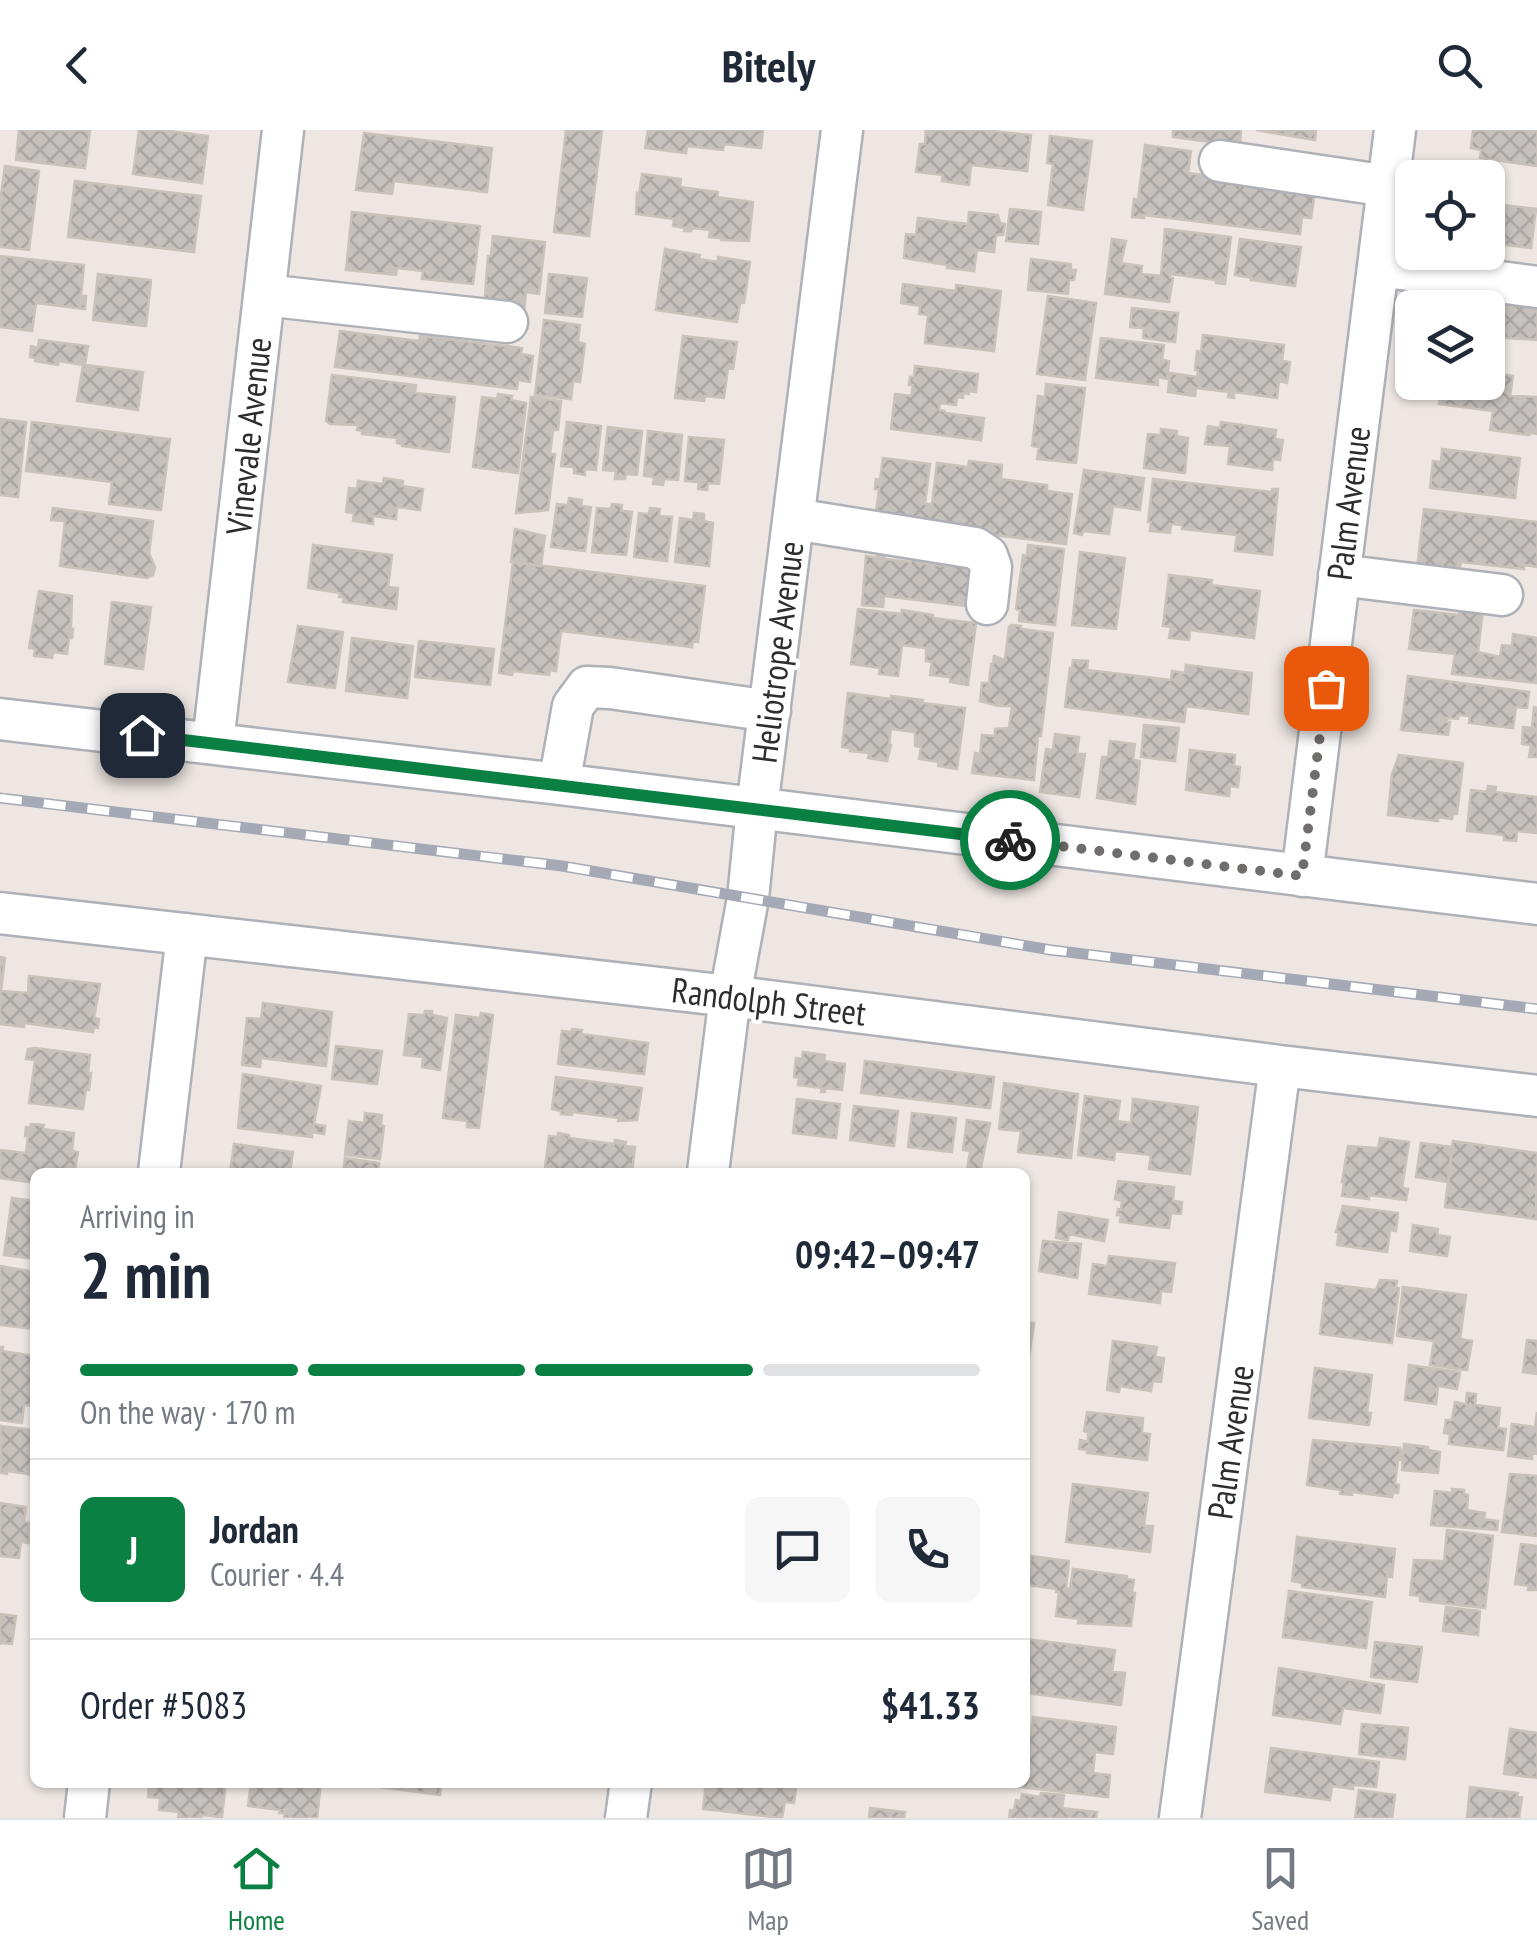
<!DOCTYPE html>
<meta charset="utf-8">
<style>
body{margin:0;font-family:"PT Sans Narrow",sans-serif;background:#f6f6f7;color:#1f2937;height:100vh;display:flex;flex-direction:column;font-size:38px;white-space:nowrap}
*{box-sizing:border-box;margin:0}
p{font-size:32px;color:#747a83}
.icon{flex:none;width:55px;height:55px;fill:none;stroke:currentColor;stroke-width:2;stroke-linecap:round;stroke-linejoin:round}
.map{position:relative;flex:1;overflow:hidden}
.drawer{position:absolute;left:30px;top:1038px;width:1000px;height:620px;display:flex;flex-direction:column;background:#fff;border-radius:15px;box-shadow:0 2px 8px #0004}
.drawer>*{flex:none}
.tools{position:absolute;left:1395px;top:30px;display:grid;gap:20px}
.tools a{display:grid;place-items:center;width:110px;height:110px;border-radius:15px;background:#fff;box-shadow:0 2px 8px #0004;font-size:50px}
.pin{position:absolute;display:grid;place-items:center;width:85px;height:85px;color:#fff;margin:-42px;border-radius:20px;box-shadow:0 5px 15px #0006}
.courier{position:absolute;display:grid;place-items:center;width:100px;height:100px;margin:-50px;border:8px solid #0b8043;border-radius:50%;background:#fff;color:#222;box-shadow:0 2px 12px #0007}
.headline em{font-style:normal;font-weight:800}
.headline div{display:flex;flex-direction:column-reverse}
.headline{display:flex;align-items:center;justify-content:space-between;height:170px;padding:0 50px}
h1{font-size:65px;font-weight:800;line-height:75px}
.bar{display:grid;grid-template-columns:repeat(4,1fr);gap:15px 10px;align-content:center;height:120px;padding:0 50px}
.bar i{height:12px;border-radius:8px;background:#e0e1e3}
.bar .current{background:#0b8043}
.bar p{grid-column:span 4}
.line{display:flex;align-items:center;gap:25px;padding:0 50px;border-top:2px solid #e0e1e3}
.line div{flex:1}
.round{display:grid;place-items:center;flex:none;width:105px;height:105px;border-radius:15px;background:#f6f6f7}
header{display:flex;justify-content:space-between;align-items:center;height:130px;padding:0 50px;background:#fff;font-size:45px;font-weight:800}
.tab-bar{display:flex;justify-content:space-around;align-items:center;height:140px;border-top:2px solid #e0e1e3;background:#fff;font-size:28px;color:#747a83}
.tab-bar a{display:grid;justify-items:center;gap:5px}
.tab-bar .current{color:#0b8043}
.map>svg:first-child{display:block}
</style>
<header><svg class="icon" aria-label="back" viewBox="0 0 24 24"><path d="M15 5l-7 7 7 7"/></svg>Bitely<svg class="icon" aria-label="search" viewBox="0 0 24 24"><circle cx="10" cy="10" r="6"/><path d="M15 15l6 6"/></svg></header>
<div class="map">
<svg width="1537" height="1688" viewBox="0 0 1537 1688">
<defs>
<pattern id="building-cross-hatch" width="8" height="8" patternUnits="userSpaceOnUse" patternTransform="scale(2.5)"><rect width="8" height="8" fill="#c6c1bd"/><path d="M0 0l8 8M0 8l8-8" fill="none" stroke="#aaa6a3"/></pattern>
</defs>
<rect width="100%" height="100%" fill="#ede6e2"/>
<path fill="url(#building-cross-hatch)" stroke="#c9c2bb" stroke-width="2.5" d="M19,0H90L85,38L16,30Z
M139,0H161L208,6L202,53L133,44Z
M566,0H602L589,106L554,102Z
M648,0H763L761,18L724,14L723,20L687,16L686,23L645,18Z
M926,0H983L1031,5L1027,41L971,35L969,55L942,51L943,45L916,42L920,14H925Z
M1173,0H1241L1240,16L1173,7Z
M1256,0H1316L1315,10Z
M1473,0H1537V36L1480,28L1481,20L1471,18Z
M364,3L492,18L487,62L394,51L392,64L356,60Z
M1050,6L1092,11L1083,80L1048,75L1053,34L1047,33Z
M1145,15L1191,21L1188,43L1249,51L1248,59H1251L1252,45L1315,61L1311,88L1302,87L1300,104L1144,85V88L1132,87L1134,69L1138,70Z
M5,36L39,41L29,120L0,117V71Z
M642,44L681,49L680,57L718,62L717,67L753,72L749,111L721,110V108L709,107L710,100L692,98L691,101H684L685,98L673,96L674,89L636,84L637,63L639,64Z
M75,51L201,66L194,122L68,107Z
M1488,73L1536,79L1531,118L1488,113Z
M1010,79L1041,82L1038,114L1006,111Z
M352,82L480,96L473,154L422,149L423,141L397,138L396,145L346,140Z
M969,82L998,85L1000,93L1005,94L1003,105H996L994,122L977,120L974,141L947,138V135L904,128L906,104L916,105L918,88L968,94Z
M1165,99L1231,107L1225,154L1216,153V150L1170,144V147L1173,148L1169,172L1105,164L1112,109L1126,111L1121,133L1142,136L1141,144L1161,146Z
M493,106L545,112L539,164L526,162L524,183L484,178L488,126H491Z
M1240,109L1301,117L1295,156L1251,150L1252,148L1235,145Z
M665,119L700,125L699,129L718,132V127L750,132L744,173H740L737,192L656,180Z
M0,126L84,135L81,166H86L85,179L36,173L32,201L0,197Z
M1031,129L1071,134V140H1076L1074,150H1069L1068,164L1028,160Z
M98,144L151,150L146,196L93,190Z
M549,144L587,148L582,187L545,183Z
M903,154L956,161V155L1001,161L994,221L925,213L928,185L919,184L920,176L901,173Z
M1458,155L1537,166V210L1494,207L1495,198L1491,197L1490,208L1488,207V178H1462L1463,168L1456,167Z
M1048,166L1096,173L1085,250L1037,244Z
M1132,178L1178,183L1175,212L1143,208L1144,198L1130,197Z
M544,190L580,195L578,212L585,214L580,252L573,251L571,269L535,265Z
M340,201L419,211L420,206L522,218L521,224L533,226L530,252L518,250L517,259L335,237Z
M1203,205L1284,215L1282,231L1290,232L1287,253L1279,251L1277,268L1234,262V268L1228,267L1229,262L1196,258L1195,266L1168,262L1170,243L1197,247L1198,240H1195L1197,221L1201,222Z
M683,206L737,212L733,239L728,238L724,268L705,266L704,271L675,268Z
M1101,208L1164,215L1162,230L1169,231L1167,249L1158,247V255L1096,248Z
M39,210L88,216L85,235L143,242L138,280L77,271L83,235L59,231L58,235L35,231L36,228L30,227L31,216L38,218Z
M915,236L978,244L976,262L969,261V264L963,263V268L957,267L956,275L940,273L939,280L945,281V283L984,288L981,310L891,299L895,264L911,266L913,255H909L910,247H914Z
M1488,242L1513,246L1510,266L1537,267V304L1529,303V305L1490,300L1493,281L1439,274L1442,252H1488Z
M332,245L416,255L415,263L455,267L449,322L402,316V314L397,313V308L362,304L363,301L357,300L358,295L330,294L326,291Z
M1046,254L1085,258L1076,333L1037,329L1039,317L1032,316L1038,266L1045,267Z
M498,264L512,266L511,270L526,273L518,343L473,337L482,267L497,269Z
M531,267L561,271L558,300H553L550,324H555L548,380L516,383Z
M0,289L26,292L18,367L0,365Z
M32,292L170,309L161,380L109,374L112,352L26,341Z
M567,292L601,296L596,340L585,339V345L574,343V337L561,336Z
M1221,292L1276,300L1275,309L1283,310L1280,330L1273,329L1272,340L1228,334L1230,316L1205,314L1208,296L1220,298Z
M608,297L642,301L637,345L626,344L625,349H615L616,341L603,340Z
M1161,299L1177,301L1176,306L1188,308L1185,343L1144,338L1148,304L1161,305Z
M648,301L682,305L678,350L664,349L663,355L653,354L654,347L644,346Z
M689,307L724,310L719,354L708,353L707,360L698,359L699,352L685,351Z
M1442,319L1520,328L1515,368L1430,358L1433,331L1441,332Z
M883,328L930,334L925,374H932L937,333L968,337L969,331L1002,335L1001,349L1047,355V361L1072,364L1066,414L930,397L876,383L879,359H875L876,349L880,350Z
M1084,340L1144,348L1140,380L1113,376L1109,404L1083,401L1082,405L1074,403Z
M384,348L403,351L402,356L423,359L420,380L397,377L396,389L373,386V394L353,391L354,383L346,382L349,358L357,359L358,351L383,354Z
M1153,349L1272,362V359H1278L1272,425L1235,421L1237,405L1182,399V395L1171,394L1170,403L1150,401L1151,392H1148Z
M569,368L582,370L581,376L591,377L585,421L551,417L557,374L568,375Z
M612,374L622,375L621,381L632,382L626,425L592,422L597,378L611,379Z
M53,378L153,391L149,423L155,437L153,445L147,448L60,436L65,391L51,390Z
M650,378L660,379L659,386L672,387L667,431L634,427L639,383L649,384Z
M1424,379L1537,392V437L1524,435V439L1461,432L1460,437L1456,436V444L1417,439Z
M694,383L704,384V391L713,393L709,436L675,432L680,388L693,390Z
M515,399L545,406L541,436L511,432Z
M313,415L392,425L388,457L398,458L396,479L343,472L344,467H339L340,463L308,458Z
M1028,415L1064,419L1055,495L1019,491L1020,480L1016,479L1023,425L1027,426Z
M1080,422L1125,428L1116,499L1072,495Z
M877,423L885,425V429L911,432L912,428L920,429L919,433L953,437L954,433L963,434L962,438L971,440L967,476L884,466L883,477L862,475L866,426L877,428Z
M513,432L705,456L698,512L693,511L692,517L561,501L556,541L550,540L549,545L513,541L512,545L499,543Z
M1169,445L1212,450L1211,455L1260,461L1254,508L1190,500L1189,510L1169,508L1171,497L1163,496Z
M39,461L72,466L71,499H73L72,508H69L67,524L53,522L52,528L34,526L35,519L29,518Z
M112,472L151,477L143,539L105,534Z
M1460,476L1483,479L1478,522L1500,527L1502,515L1512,516L1513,504L1537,508V553L1452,544L1455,524L1409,519L1414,480L1459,485Z
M858,479L902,484V480L933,485V488L976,493L968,555L950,552V547L930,545L932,532L926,531V518L902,515L898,546L879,544L880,538L851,534Z
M1011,495L1021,496V499L1053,503L1041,606H1038L1034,650L972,643L975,623L980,624L982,605L995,606V599L1009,598L1012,576H998L980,571L982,553H989L991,534H993L994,526L1005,530L1009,497L1011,498Z
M298,496L343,502L335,558L288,552Z
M352,508L413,516L407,568L346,561Z
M419,511L494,519L490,555L415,547Z
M1073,530L1088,531L1087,540L1171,550L1172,541L1185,543L1186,535L1252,543L1248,584L1186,576L1184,592L1065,577L1070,538L1072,539Z
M1408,546L1529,562L1527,578L1516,577L1513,598L1469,593L1470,586L1458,585V589L1447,588V592H1450L1448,605L1401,600Z
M848,563L891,569V566L923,570L922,573L965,578L957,639L938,636L939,632L919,629L921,617L915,616V602L891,599L889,615H891L887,631L868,628L869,623L850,621V618L842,617Z
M1534,577L1537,578V627H1529L1531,615L1522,614L1523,597L1532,598Z
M1144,595L1179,598L1175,631L1141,627Z
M1055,604L1079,607L1077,624H1085L1079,667L1040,662L1046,619L1053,620Z
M1110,611L1135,614L1133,630L1140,631L1135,674L1097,668L1102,627H1108Z
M1190,620L1235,625L1234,636L1240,637L1238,657L1230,656L1229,666L1186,660Z
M1399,625L1463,633L1457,684H1453L1452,689L1438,687V691L1388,685L1392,644Z
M1488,656L1496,657L1495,662L1537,667V703L1517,701L1516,711L1504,710V705L1467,701L1471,660L1487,662Z
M0,827L5,828L1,861L28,863L29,846L100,854L94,888L99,889L98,898L94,897L93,902L24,893V897L0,894Z
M263,873L332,882L326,936L261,928L260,937L242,935L247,888L261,889Z
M425,881H432V885L447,888L440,940L422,937L423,927L404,925L409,884L424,885Z
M481,883L493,885L479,998L467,997V991L443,988L456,885L480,888Z
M572,899L582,900L581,904L648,913L644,944L558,934L562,901L571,902Z
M336,916L382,921L377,954L332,949Z
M35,918L90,925L88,943H91L89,960L86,959L83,979L29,973L35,930L26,929L28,919Z
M803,922L825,925L824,931L845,934L842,960L825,958V962H821L822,958L798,955L799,948L794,947L796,928L802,929Z
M865,931L994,947L990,978L861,963Z
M243,944L321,956L314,994L325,996L324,1004L312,1002V1007L238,998Z
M556,947L642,958L637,990L618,991L619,988L572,982V985L561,984V981L552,979Z
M1004,953L1078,964L1071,1028L1018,1022L1021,1001L999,999Z
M1085,966L1120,971L1117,991L1131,993L1133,969L1198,977L1190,1044L1149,1039L1151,1025L1115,1021L1114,1030L1078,1025Z
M797,969L840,974L836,1008L793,1003Z
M854,976L898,981L894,1016L850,1010Z
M365,983L382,985L381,995L384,996L380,1029L345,1025L349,991L364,993Z
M912,983L956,988L952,1022L908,1017Z
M967,990L990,993L980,1042L967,1041L970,1021L963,1020Z
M31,994L44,995L43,999L74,1003L72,1021L78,1022L75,1040L70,1039V1042H35V1053L0,1048V1020L26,1023L28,1006H25L26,997L30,998Z
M558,1003L569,1005V1008L614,1014L615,1010L626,1012L625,1016L635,1017L632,1042H581L545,1038L549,1006L558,1007Z
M1380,1008L1409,1012L1402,1058L1408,1059L1406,1070L1369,1065V1069L1342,1066L1344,1052H1342L1348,1016L1378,1018Z
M1453,1011L1537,1023L1536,1089L1445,1077Z
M1421,1013L1453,1017L1448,1052L1416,1047Z
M234,1014L293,1022L290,1042H230Z
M345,1028L379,1033L378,1042H343Z
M1118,1051L1174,1057L1173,1071L1182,1072L1181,1084L1171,1083L1169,1098L1120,1092L1121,1085H1117L1118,1079L1121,1080L1122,1071L1115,1069Z
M12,1068L35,1071V1129L4,1125Z
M1343,1076L1398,1083L1396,1101L1390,1100L1387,1122L1337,1115L1339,1102H1336Z
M1059,1082L1108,1090L1104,1111L1069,1104L1068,1110L1056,1108Z
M1413,1095L1438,1099L1437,1105L1450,1107L1447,1126L1410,1121Z
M1043,1111L1081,1114L1077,1148L1039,1141Z
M1109,1126L1175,1133L1171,1162L1161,1161L1160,1173L1089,1164L1093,1134L1107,1136Z
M0,1136L35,1142V1199L0,1195Z
M1380,1150L1397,1151L1396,1157L1399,1158L1392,1213L1320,1204L1326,1154L1376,1160Z
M1403,1157L1466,1165L1460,1209L1472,1211L1467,1240L1430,1235L1434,1211L1397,1206Z
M1025,1192L1034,1193L1025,1255Z
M1527,1210L1537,1211V1244L1523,1242Z
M1113,1211L1157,1217L1155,1227L1164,1228L1161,1252L1153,1251L1151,1261L1120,1256L1119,1262L1107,1260Z
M0,1217H3L2,1221L35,1226V1276L24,1275L22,1293L0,1290Z
M1409,1235L1460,1242L1457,1259L1438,1256L1436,1274L1405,1270Z
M1315,1238L1372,1245L1367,1283H1371L1369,1295L1309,1288Z
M1467,1263L1476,1264L1475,1275L1500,1278L1498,1298L1506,1299L1503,1320L1449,1314L1450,1304L1444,1303L1446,1290H1452L1455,1272L1466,1274Z
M1087,1282L1143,1288L1142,1303L1150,1304L1147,1330L1087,1323V1320L1079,1319L1080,1310L1088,1312V1302L1084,1301Z
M1537,1282V1324L1532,1323V1329L1508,1326L1512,1294L1535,1297Z
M1,1296L35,1300V1345L7,1341V1344L1,1343Z
M1313,1310L1400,1318V1321H1402V1330H1398L1395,1354L1399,1355L1398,1363H1393L1392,1367L1352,1362V1365L1340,1364L1341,1360L1307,1355Z
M1404,1314L1428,1317V1320L1440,1322L1438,1343L1402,1340Z
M1510,1344L1537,1346V1406L1502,1402Z
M1073,1354L1148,1363L1144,1396H1153L1150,1422L1066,1412Z
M1452,1359L1464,1360V1364L1468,1365L1467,1380L1485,1383L1484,1389L1498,1391L1497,1400L1431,1395L1435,1361L1452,1363Z
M0,1373L26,1377L24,1392L31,1393L29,1413L21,1412L19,1428L0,1426Z
M1447,1400L1493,1406L1485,1478L1420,1471V1466L1410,1465L1414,1430L1444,1431Z
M1297,1407L1395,1419L1392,1447L1387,1446L1385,1467L1302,1457V1453L1292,1451Z
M1521,1414L1537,1416V1460H1528L1529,1456L1515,1454Z
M1031,1426L1069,1431L1066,1458L1070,1459L1073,1439L1127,1446V1449L1134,1450L1132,1462L1135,1463L1131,1496L1078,1493L1079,1489L1056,1486L1059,1462H1056V1459L1027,1455Z
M1289,1461L1372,1472L1366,1518L1283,1507Z
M1446,1477L1480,1481L1478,1505L1443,1501Z
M0,1484L16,1486L12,1514L0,1513V1515Z
M1025,1509L1115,1520L1112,1542L1125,1543L1121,1575L1025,1563Z
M1375,1512L1422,1517L1417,1552L1371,1547Z
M1279,1538L1384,1555L1380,1583L1343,1578L1340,1594L1273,1585Z
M1033,1587L1116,1597L1113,1624L1095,1622L1093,1643L1110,1645L1108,1667L1019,1657L1020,1652H1025V1603L1031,1604Z
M1362,1594L1408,1598L1405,1629L1359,1624Z
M1510,1599L1537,1603V1648L1504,1644Z
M1271,1618L1379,1632L1376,1657L1353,1655V1659L1332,1656L1330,1670L1265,1662Z
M149,1652H226L222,1687L202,1685L201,1688H178L179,1682L159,1680L160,1668L148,1667Z
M251,1652H321L317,1688H284L285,1683H279L280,1680L248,1676Z
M372,1652H442L440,1665L372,1656Z
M706,1652H797L794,1673L785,1672L782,1688L703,1679Z
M1470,1657L1518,1663L1517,1666L1522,1667L1519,1688H1467Z
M1359,1660L1395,1665L1392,1688H1355Z
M1041,1663L1064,1665L1062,1678L1097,1682L1096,1688H1009L1010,1680H1014L1016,1670L1021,1671L1022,1664L1040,1667Z
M870,1678L905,1682L904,1688H869Z"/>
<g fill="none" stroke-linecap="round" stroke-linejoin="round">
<defs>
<path id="minor" d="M1220,31L1388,56
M1378,136L1537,157
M264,165L507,192
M794,389L975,418L987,426L991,437L987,474
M1339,445L1502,465
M0,589L559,654L1537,774
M213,613L283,0
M559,654L573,576L587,557L610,558L770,581
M1302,746L1395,0
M0,783L730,866L1280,936L1537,966
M159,1042L187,804
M708,1042L730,866L748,768L757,678L842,0
M85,1688L89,1652
M626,1688L631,1652
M1180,1688L1280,936"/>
</defs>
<use href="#minor" stroke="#aeb1b8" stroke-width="45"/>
<use href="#minor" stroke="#fff" stroke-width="40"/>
<defs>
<path id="rail" d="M0,668L562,736L1051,820L1537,879"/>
</defs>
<use href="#rail" stroke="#a4a9b5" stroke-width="11"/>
<use href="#rail" stroke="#fff" stroke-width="8" stroke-dasharray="22" stroke-linecap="butt"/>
</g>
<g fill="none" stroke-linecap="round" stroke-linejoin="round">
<path stroke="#706e6c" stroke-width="10" stroke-dasharray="0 18" d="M1010,710L1302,746L1326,558"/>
<path stroke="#0b8043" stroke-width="12" d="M142,605L1010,710"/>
</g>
<g text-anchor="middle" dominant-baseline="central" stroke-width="9" stroke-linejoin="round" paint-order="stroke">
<g font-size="35" fill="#2d2d2d" stroke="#fff">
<text transform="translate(248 306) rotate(-84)">Vinevale Avenue</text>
<text transform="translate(1348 373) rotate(-83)">Palm Avenue</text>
<text transform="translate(777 522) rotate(-83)">Heliotrope Avenue</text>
<text transform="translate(769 871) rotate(7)">Randolph Street</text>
<text transform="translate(1230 1312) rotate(-82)">Palm Avenue</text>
</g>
</g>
</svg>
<div class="tools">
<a><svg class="icon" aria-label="locate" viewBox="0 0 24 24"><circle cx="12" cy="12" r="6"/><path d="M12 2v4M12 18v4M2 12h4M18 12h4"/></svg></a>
<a><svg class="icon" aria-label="layers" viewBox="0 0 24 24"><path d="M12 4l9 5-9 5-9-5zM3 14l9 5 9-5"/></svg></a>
</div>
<div class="pin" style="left:1326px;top:558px;background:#ea580c"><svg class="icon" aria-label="bag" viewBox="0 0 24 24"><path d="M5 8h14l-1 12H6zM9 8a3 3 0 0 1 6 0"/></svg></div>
<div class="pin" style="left:142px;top:605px;background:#1f2937"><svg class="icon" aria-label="home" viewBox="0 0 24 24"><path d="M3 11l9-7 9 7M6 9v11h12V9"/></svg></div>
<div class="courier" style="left:1010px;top:710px"><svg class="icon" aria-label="bike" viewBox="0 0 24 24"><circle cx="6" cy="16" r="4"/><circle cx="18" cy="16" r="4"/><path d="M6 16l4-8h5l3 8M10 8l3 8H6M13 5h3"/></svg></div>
<section class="drawer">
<div class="headline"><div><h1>2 min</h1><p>Arriving in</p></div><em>09:42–09:47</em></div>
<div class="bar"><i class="current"></i><i class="current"></i><i class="current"></i><i></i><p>On the way · 170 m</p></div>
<div class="line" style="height:180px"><b class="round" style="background:#0b8043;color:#fff">J</b><div><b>Jordan</b><p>Courier · 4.4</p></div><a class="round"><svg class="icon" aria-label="chat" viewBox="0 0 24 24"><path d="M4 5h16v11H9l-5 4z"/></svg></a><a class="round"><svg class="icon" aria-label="phone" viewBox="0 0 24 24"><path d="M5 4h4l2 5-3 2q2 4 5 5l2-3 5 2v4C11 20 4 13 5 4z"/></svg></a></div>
<div class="line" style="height:130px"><div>Order #5083</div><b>$41.33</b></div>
</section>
</div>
<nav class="tab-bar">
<a class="current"><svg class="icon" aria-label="home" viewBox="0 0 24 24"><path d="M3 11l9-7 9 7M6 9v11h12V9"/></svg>Home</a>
<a><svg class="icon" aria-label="map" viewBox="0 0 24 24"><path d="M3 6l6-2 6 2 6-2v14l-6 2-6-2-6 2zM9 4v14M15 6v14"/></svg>Map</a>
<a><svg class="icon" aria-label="saved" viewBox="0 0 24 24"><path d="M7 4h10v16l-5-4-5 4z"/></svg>Saved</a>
</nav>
